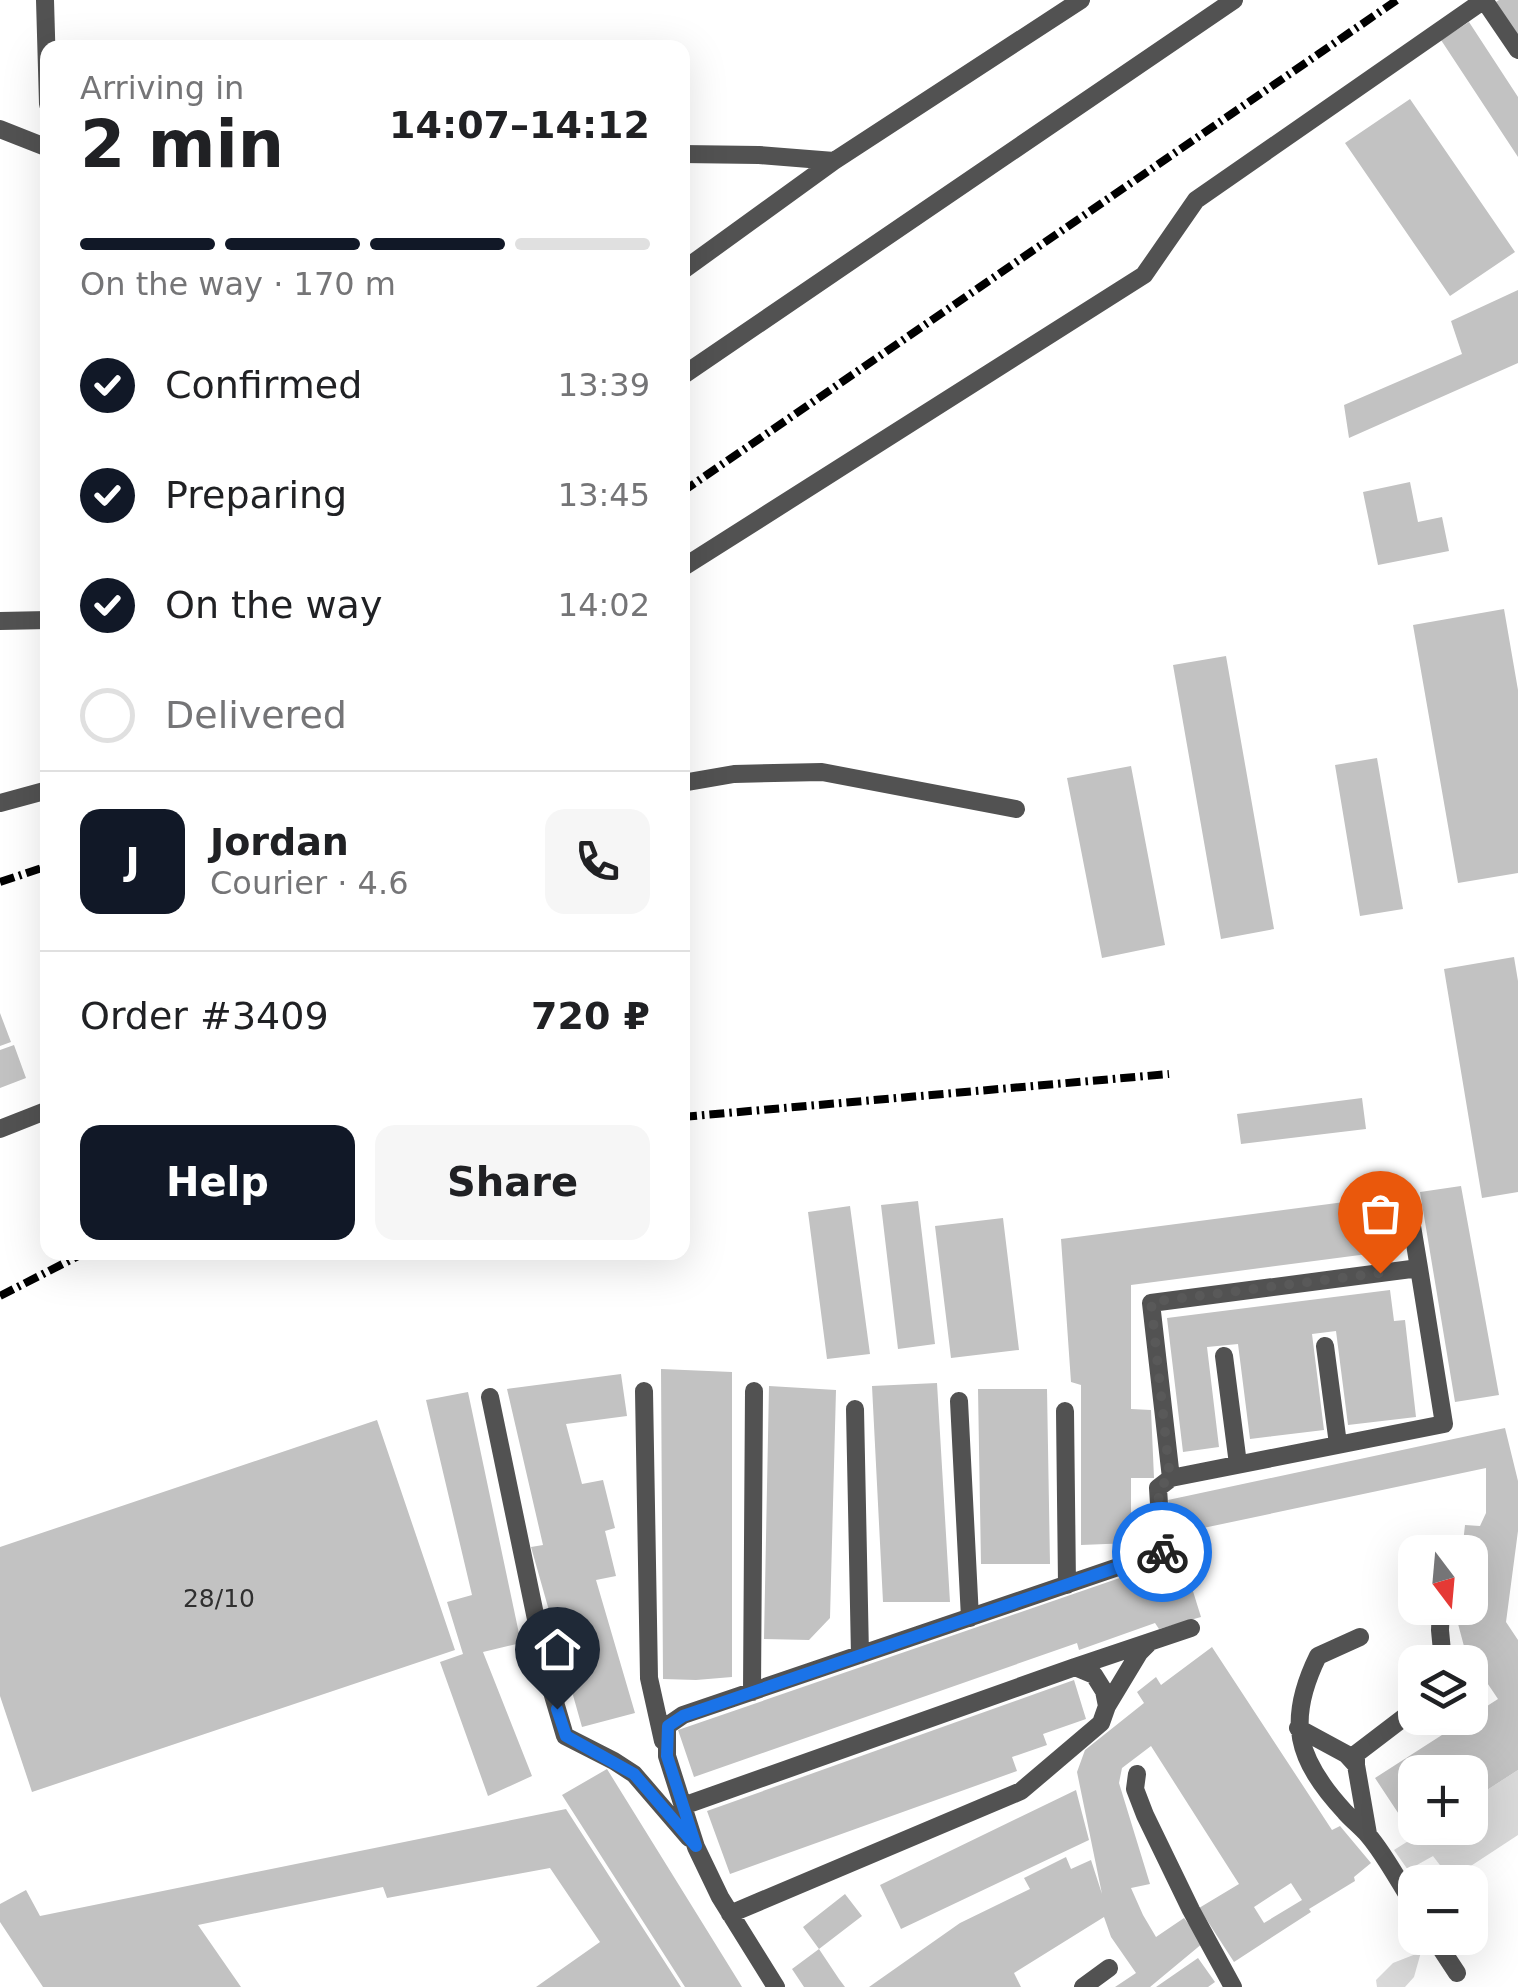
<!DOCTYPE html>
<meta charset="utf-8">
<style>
body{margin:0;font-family:"DejaVu Sans",sans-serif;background:#f6f6f6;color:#202124;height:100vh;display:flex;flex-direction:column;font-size:38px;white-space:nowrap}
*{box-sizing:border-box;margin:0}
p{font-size:32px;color:#757577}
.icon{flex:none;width:55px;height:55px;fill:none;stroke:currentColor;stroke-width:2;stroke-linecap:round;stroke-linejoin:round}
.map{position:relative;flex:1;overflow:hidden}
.details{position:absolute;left:40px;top:40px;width:650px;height:1220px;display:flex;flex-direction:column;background:#fff;border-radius:20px;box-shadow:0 10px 40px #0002}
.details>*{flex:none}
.needle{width:65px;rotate:164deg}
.fabs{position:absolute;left:1398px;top:1535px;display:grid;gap:20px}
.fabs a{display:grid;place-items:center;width:90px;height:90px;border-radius:20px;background:#fff;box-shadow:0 10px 40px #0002;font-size:50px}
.pin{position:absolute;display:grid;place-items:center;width:85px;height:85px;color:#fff;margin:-102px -42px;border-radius:50% 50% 50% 0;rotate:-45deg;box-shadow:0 0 10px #0007}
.pin .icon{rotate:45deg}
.courier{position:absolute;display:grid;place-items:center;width:100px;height:100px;margin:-50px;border:8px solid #1a73e8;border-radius:50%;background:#fff;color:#222;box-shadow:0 2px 12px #0007}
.summary em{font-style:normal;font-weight:800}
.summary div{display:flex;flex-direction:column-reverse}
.summary{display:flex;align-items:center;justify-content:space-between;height:170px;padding:0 40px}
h1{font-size:65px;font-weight:800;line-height:75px}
.bar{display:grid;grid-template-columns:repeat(4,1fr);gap:15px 10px;align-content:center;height:120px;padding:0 40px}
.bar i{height:12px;border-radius:8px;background:#e0e0e0}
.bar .current{background:#111827}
.bar p{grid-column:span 4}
.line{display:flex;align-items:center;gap:25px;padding:0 40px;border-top:2px solid #e0e0e0}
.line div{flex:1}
.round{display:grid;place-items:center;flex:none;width:105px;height:105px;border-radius:20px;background:#f6f6f6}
ol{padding:0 40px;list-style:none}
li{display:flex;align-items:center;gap:30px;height:110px}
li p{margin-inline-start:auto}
li .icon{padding:10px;border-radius:50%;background:#111827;color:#fff;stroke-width:4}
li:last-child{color:#757577}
li i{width:55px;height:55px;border:5px solid #e0e0e0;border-radius:50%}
.action{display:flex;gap:20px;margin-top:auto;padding:20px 40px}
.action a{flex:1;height:115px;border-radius:20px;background:#111827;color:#fff;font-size:40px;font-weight:800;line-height:115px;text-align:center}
.action a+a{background:#f6f6f6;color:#202124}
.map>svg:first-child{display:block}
</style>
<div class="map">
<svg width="1518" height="1987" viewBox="0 0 1518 1987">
<rect width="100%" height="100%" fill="#fff"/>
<path fill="#d9d9d9" d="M1518,1770V1835L1457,1875L1446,1873L1433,1856L1408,1870L1394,1850L1429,1828H1470V1801Z
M1421,1952L1414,1977L1405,1987H1377L1376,1980L1393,1963Z"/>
<path fill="#c2c2c2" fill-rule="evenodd" d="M1499,0H1518V38L1494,3Z
M1469,22L1518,97V157L1441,40Z
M1410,99L1515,252L1450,296L1345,143Z
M1518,290V363L1349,438L1344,405L1462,354L1451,321Z
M1410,482L1418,522L1442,517L1449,551L1378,565L1363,492Z
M1504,609L1518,690V873L1458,883L1413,625Z
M1226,656L1274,929L1221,939L1173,665Z
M1377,758L1403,909L1360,916L1335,765Z
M1131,766L1165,945L1102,958L1067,778Z
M1514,957L1518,981V1192L1482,1198L1444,969Z
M0,1013L11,1042L0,1046Z
M14,1045L26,1078L0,1088V1050Z
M1362,1098L1366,1129L1241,1144L1237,1114Z
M1461,1186L1499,1395L1455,1402L1420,1192Z
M1398,1195L1406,1249L1131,1285V1409L1151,1410L1154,1478H1131V1543L1081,1545V1385L1071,1382L1061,1239Z
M918,1201L935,1344L898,1349L881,1205Z
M850,1206L870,1354L827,1359L808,1212Z
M1003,1218L1019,1350L951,1358L935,1226Z
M1390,1290L1394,1321L1405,1320L1416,1417L1348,1425L1336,1331L1312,1334L1324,1430L1250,1439L1238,1344L1207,1347L1219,1447L1183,1452L1167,1318Z
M661,1369L732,1372V1677L696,1680L663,1679Z
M621,1374L627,1416L566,1424L582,1484L603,1480L615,1528L605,1531L616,1576L596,1580L635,1713L582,1727L531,1547L543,1545L507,1389Z
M937,1383L950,1602H883L872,1386Z
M769,1386L836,1390L830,1618L809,1640L764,1639Z
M978,1389H1047L1050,1564H981Z
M468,1392L521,1643L483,1652L532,1776L488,1796L440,1662L463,1654L447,1602L472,1595L426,1400Z
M377,1420L455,1650L32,1792L0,1696V1547Z
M1505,1428L1518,1481V1531L1506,1622L1518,1640V1770L1470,1801V1772H1415V1828H1429L1414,1837L1375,1778L1498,1699L1465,1650L1457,1620L1459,1608H1470V1552H1462L1465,1525L1480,1526L1486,1513V1468L1175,1534L1168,1500Z
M1183,1559L1201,1617L1159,1629L1155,1623L1079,1650L1077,1643L694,1777L678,1730L1140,1571Z
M1212,1647L1332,1830L1340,1826L1371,1863L1354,1877L1355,1881L1309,1909L1311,1912L1234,1962L1199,1908L1239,1884L1151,1746L1122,1768L1119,1783L1150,1884L1131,1888L1143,1915L1156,1937L1184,1918L1203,1943L1150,1987H1115L1136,1973L1111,1937L1104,1917L1014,1973L1021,1987H869L960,1923L1030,1889L1024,1878L1066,1857L1071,1869L1091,1860L1102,1894L1077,1772L1085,1750L1144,1703L1137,1692L1156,1677L1161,1685ZM1291,1883L1302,1900L1264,1923L1254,1907Z
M1074,1680L1086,1719L1043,1734L1047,1745L1012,1757L1017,1771L730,1874L707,1811Z
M607,1769L739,1982L742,1987H685L562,1795Z
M1076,1790L1089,1840L901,1929L880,1885Z
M566,1809L681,1987H536L600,1942L550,1868L387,1898L383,1887L198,1925L241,1987H43L0,1922V1904L26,1890L40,1916Z
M845,1894L862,1916L819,1949L803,1927Z
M819,1949L839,1979L845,1987H804L792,1969Z
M1198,1958L1215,1982L1208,1987H1156Z"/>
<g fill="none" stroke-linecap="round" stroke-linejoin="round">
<path stroke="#525252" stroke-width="18" d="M45,0L48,104
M1484,0L1518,50
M0,129L48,148
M682,154L759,155L834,161L1081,0
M682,271L834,161
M682,376L1234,0
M682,568L1144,275L1196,200L1484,0
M0,621L48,620
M682,783L734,774L822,772L1016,809
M0,803L48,790
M0,1129L48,1110
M1325,1346L1338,1444
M1224,1356L1238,1464
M644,1391L649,1678L663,1741
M490,1397L549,1682L565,1736L614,1761L634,1774L689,1838
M959,1401L970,1618
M855,1409L860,1655
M1065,1411L1067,1585
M1171,1478L1444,1424L1419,1268
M1441,1608L1440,1630L1443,1662
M1360,1637L1318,1656C1286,1721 1296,1759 1345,1812C1352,1820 1361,1827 1368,1835C1386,1856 1400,1884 1415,1907
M1075,1667L1191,1628
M752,1692L754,1391
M1107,1706L1139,1653L1148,1644
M1298,1728L1346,1754L1356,1765L1368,1834
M1356,1765V1754L1415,1709
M1137,1774L1135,1789L1145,1815L1191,1910L1233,1987
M683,1806L1075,1667L1094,1675L1104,1691L1107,1706L1101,1723L1021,1791L730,1914
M1434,1938L1457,1973
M776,1987L720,1897L696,1847L667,1756V1726L683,1715L1162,1552L1158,1488L1171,1478L1151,1303L1419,1268L1409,1208
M1083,1987L1109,1968"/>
<path stroke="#000" stroke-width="8" stroke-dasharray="15 5 2.5 5" stroke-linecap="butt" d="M682,492L1397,0
M0,882L48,866
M682,1117L1169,1074
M0,1296L86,1252"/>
</g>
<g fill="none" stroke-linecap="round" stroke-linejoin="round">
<path stroke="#595959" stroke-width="10" stroke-dasharray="0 18" d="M1162,1552L1158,1488L1170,1478L1151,1302L1380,1273"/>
<path stroke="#1a73e8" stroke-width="12" d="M557,1709L566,1736L634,1774L696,1846L667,1756L668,1726L683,1716L1162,1552"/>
</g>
<g text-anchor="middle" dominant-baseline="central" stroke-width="9" stroke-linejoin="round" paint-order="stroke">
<g font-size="25" fill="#303030">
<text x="219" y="1598">28/10</text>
</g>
</g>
</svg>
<div class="fabs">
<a><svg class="needle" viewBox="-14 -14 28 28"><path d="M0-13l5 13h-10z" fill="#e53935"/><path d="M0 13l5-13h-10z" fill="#757577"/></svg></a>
<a><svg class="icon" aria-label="layers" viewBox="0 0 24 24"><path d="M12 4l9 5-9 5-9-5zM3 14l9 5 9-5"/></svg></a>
<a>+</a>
<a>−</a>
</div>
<div class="pin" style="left:1380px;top:1273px;background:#ea580c"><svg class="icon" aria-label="bag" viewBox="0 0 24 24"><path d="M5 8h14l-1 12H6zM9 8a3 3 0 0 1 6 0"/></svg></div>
<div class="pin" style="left:557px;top:1709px;background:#1f2937"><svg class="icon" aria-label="home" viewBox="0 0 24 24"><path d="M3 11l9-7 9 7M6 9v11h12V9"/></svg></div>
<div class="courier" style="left:1162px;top:1552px"><svg class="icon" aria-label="bike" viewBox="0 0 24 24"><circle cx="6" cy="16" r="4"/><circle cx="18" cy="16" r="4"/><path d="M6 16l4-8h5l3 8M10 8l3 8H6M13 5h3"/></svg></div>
<section class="details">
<div class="summary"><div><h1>2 min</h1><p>Arriving in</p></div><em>14:07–14:12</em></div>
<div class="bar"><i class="current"></i><i class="current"></i><i class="current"></i><i></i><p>On the way · 170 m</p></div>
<ol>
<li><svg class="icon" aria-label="check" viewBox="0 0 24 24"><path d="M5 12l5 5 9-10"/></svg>Confirmed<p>13:39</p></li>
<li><svg class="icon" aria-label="check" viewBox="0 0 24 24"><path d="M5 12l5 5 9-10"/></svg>Preparing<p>13:45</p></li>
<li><svg class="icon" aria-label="check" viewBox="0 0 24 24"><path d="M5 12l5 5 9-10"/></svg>On the way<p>14:02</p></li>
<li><i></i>Delivered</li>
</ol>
<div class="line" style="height:180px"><b class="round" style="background:#111827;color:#fff">J</b><div><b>Jordan</b><p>Courier · 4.6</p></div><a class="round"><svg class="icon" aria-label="phone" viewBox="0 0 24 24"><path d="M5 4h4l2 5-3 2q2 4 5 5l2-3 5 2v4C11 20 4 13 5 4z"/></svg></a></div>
<div class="line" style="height:130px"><div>Order #3409</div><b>720 ₽</b></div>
<div class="action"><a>Help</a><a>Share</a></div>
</section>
</div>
